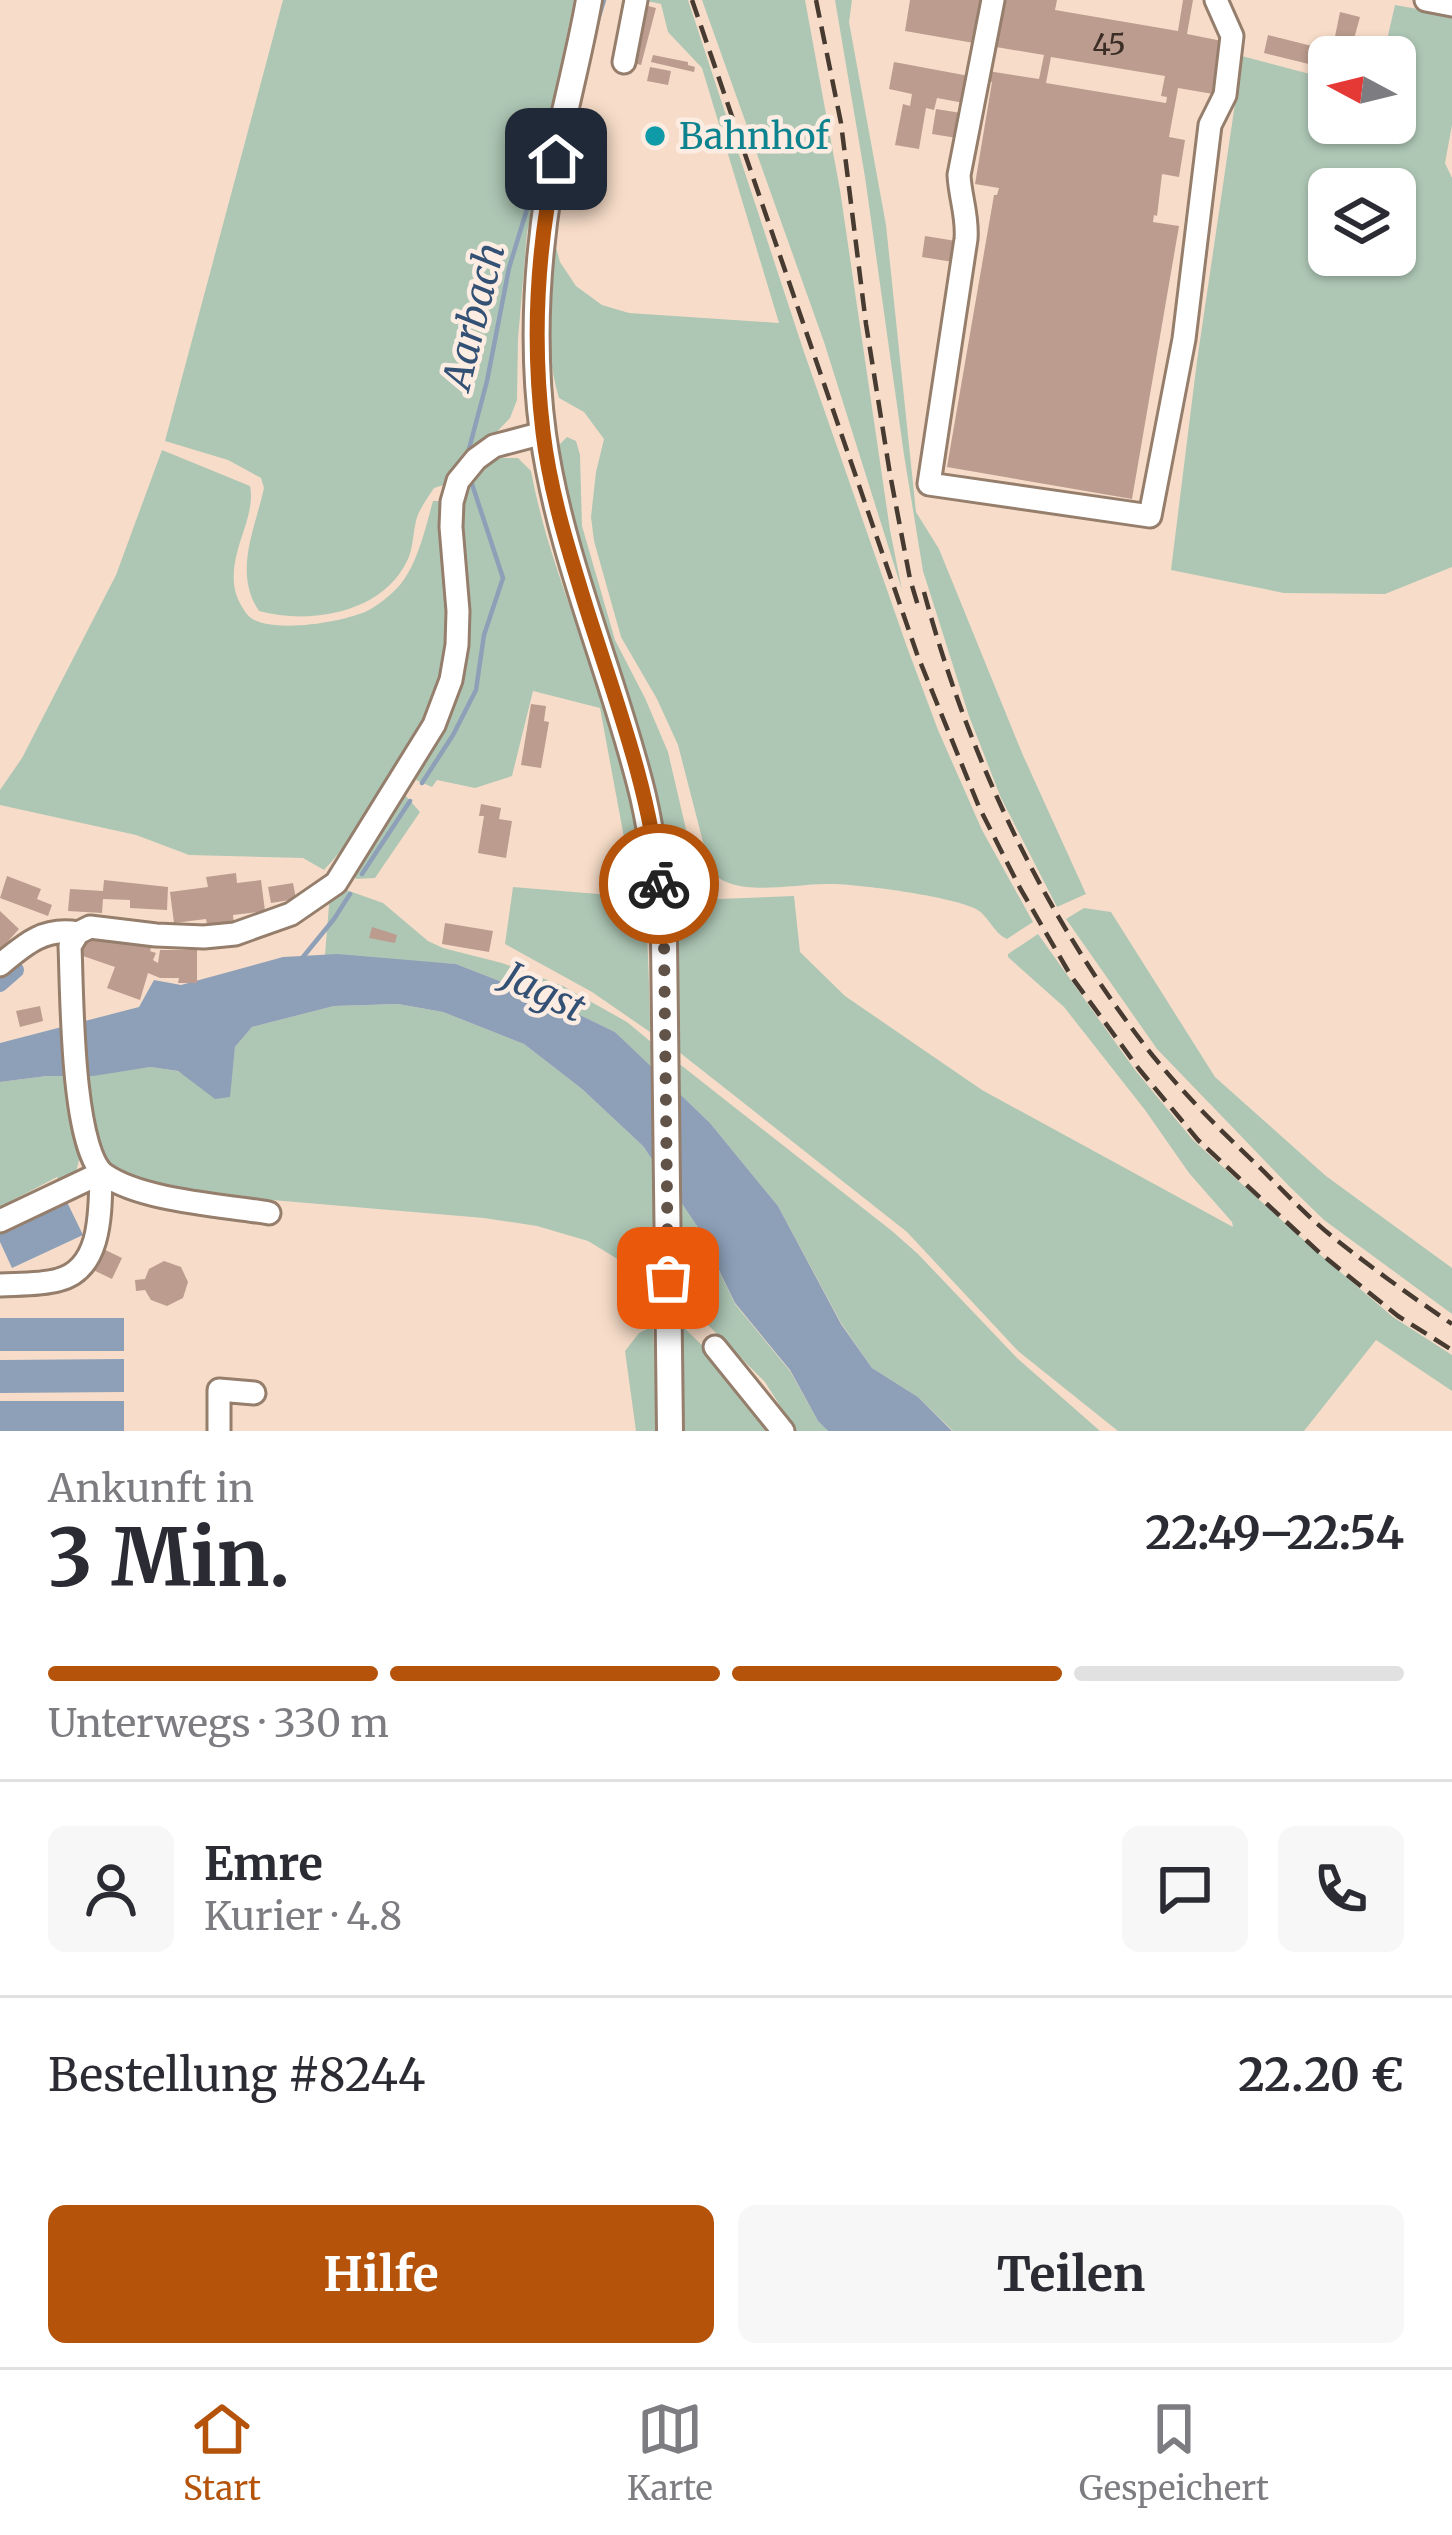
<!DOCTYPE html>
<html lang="de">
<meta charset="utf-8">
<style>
body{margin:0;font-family:Merriweather,serif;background:#f7f7f7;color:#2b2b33;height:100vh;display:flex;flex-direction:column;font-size:45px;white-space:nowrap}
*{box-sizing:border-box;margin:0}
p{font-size:39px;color:#7c7c81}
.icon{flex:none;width:66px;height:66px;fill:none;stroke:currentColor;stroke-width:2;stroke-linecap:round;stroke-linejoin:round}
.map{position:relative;height:1431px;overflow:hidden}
.drawer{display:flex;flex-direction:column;background:#fff;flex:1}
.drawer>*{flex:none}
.needle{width:78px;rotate:277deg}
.tools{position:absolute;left:1308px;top:36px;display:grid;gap:24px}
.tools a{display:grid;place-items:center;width:108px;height:108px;border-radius:18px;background:#fff;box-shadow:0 3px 9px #0004;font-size:60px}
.pin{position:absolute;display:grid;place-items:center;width:102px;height:102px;color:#fff;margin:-51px;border-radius:24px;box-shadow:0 6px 18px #0006}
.courier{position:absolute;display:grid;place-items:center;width:120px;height:120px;margin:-60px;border:9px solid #b45309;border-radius:50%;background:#fff;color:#222;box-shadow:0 3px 15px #0007}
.head em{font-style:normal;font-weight:700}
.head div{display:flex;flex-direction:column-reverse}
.head{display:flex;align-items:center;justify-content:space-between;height:204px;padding:0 48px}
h1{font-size:78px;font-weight:700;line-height:90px}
.bar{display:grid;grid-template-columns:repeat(4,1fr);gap:18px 12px;align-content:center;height:144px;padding:0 48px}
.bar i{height:15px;border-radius:9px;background:#e1e1e2}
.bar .current{background:#b45309}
.bar p{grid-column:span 4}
.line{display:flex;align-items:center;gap:30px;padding:0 48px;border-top:3px solid #e1e1e2}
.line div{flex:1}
.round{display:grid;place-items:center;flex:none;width:126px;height:126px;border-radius:18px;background:#f7f7f7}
.cta{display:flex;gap:24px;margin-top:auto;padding:24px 48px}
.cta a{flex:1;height:138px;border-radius:18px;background:#b45309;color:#fff;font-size:48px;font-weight:700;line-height:138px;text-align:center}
.cta a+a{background:#f7f7f7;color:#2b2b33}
.menu{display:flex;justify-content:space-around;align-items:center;height:168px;border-top:3px solid #e1e1e2;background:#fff;font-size:33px;color:#7c7c81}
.menu a{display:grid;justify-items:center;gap:6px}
.menu .current{color:#b45309}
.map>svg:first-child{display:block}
</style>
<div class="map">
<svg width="1452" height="1431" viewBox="0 0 1452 1431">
<rect width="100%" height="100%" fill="#f7ddc9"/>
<path fill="#aec7b5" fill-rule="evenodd" d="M283,0H574L527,233L518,339L517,400L510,418L447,484L434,488C427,499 419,509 416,521C413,533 413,548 408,559C384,613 310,625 259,611C233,573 255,529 264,488L261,478L228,460L165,441Z
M642,0H688L804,352L907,647L938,730L982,830L1033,922L1007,939C992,932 989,915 974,908C948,896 855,883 825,884C792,884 730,899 710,869L678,745L657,699L621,637L594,541L591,517L596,472L604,439L584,412L559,398C543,344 549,288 552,233L560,262L576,286L602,305L629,313L779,323L702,68L668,32L661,4Z
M702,0H805L840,190L890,530L902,590L824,342Z
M835,0H852L849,22L886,225L916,512L939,549L1022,753L1086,894L1057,907L1001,798L969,716L923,571L904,455L865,177Z
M1395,5L1452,15V125L1445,163L1452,178V567L1385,594L1284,593L1171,570L1197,361L1242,56L1329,79V123H1395V57H1383ZM1329,189H1395V255H1329Z
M567,437L576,441L580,455L582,526L615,640L645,698L668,752L698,881L718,899L794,896L800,952L845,996L982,1090L1233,1227L1232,1222L1189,1173L1145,1110L1064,1007L1008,957V954L1038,934L1135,1070L1193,1140L1317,1252L1393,1317L1452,1355V1391L1376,1340L1304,1431H1118L1018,1351L907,1232L679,1052L676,924L661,813L580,556L560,469V444Z
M162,450L250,486C257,520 225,554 236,594C238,600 245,614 251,618C273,634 346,622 369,610C378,605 391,595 398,587C417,567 426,526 433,501H441C448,549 454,613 446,661C439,710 406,754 379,794C362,821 346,847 324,870L303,858L189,855L136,835L0,805V790L22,758L116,575Z
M501,458H518L531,471C550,574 598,667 623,768C645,855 649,943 650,1032L592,992L505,944L513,887L635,897L600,708L533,691L512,776L475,788L437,780L432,787L416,780L438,737L459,515C468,484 469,473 501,458Z
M404,794L420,812L375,878L356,879L352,871L397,798Z
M338,887L383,903L428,941L443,948L502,963L563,986L627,1022L657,1047V1073L615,1032L549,1000L456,964L325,955L330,893Z
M1084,908L1111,912L1215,1077L1326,1176L1452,1268V1314L1324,1220L1289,1186L1157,1049L1066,919Z
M398,1004L443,1012L524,1044L582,1089L643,1146L699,1229L735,1304L790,1371L818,1421L828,1431H796L765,1382L680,1297L588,1241L537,1226L484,1218L188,1193L121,1175L100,1157L79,1076L150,1067L177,1071L229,1097L235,1047L252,1027L334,1006Z
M677,1062L892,1231L918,1254L1017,1358L1100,1431H953L918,1397L872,1368L841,1323L778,1206L710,1123L677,1092Z
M47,1076H70L80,1156L76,1172L60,1181L57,1177L0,1207V1082Z
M678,1322L709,1352L776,1431H681Z
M653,1326L657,1431H636L625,1351L639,1333Z"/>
<path fill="#8da0b8" d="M337,954L456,964L549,1000L615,1032L710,1123L778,1206L841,1324L872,1368L918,1397L952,1431H828L818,1421L790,1370L735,1303L699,1229L643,1146L582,1089L524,1044L443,1012L398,1004L334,1006L252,1027L235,1047L230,1097L215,1099L178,1071L150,1067L93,1076H47L0,1082V1043L139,1007L154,980L181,985L283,957Z
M67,1202L83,1235L12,1268L0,1242V1234Z
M0,1318H124V1351H0Z
M124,1359V1392L0,1393V1360Z
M0,1401H124V1431H0Z"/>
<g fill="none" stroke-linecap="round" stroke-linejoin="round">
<path stroke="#8da0b8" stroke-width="4.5" d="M597,23L604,0
M469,449L487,381L509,268L531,196
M422,783L453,735L476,690L484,635L503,578L472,484
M362,874L410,801
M303,957L334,919L350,894"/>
<path stroke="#8da0b8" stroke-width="16" d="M0,984L16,970"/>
</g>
<path fill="#bb9c8e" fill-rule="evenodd" d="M910,0H982L974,43L905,31Z
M1004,0H1057L1055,10L1178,31L1183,0H1193L1187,34L1222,41L1213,94L1178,88L1169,137L1185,140L1179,177L1162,174L1157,216L1154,215L1153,222L1179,226L1132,499L947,467L994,195H997L999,188L975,184L992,82L987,81L988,71L1039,79L1044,55L996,47ZM1051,57L1165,76L1161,96L1167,97L1166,103L1046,83Z
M648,6L656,8L641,65L633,63Z
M1340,12L1360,17L1349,57H1329V69L1264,53L1268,35L1332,51Z
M653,55L688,62V65L695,67L694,72L651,62Z
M894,62L969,76L964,103L937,98L934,110L926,108L919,149L895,145L903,104L910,106L912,94L889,89Z
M650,67L671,71L668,85L647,81Z
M936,109L961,113L957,138L932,134Z
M664,129L666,142L646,144L645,130Z
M925,236L956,241L953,262L922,257Z
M531,704L546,706L544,721L549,722L541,768L521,765Z
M481,804L501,808L499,819L512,821L506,858L478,853L484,816H479Z
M236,873L237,883L261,880L265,911L233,915L234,925L208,928L206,919L174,923L170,892L208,887L206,877Z
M7,876L41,889L37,899L52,905L48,916L0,898Z
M104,880L168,887L167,910L130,908V900L103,899L102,913L68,911L70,889L103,891Z
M293,883L296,899L271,903L268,887Z
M0,911L19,929L0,950Z
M445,923L493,931L489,952L442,944Z
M372,927L397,935L395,943L369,938Z
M87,934L113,942L115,938L130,943L132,937L153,944L150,951L156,953L153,960L158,963L160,950H197V983H178L179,978H160L148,973L140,1000L107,988L115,967L80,955Z
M40,1006L43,1021L20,1027L16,1011Z
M97,1246L122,1258L112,1279L87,1267Z
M164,1261L181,1267L188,1282L183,1298L167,1306L151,1300L145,1290L136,1291L135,1280L145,1279L149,1269Z"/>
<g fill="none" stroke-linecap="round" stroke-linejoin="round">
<defs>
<path id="minor" d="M993,0L959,175C960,197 968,216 966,239L929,484L1150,516L1184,339L1210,125L1225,95L1232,36L1216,0
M1426,0L1452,5
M624,62L636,0
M0,965C25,944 44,927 78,933
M269,1213C222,1205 143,1201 105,1175C71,1151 72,989 70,946L78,933L90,927L156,935L204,937L235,934L291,914L336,883L434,725L451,680L457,645L458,611L451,527L452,502L458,481L476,459L494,446L543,433
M0,1221L101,1173C100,1209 103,1269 58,1280C40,1285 18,1284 0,1285
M715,1347L783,1431
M219,1431V1390L254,1393"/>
<path id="major" d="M589,0C578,63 560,125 549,188C536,269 532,353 543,434C560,558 614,675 643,796C654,844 659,892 664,941L670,1431"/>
</defs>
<use href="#minor" stroke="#957e6c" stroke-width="27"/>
<use href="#major" stroke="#957e6c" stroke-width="30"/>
<use href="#minor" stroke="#fff" stroke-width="21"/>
<use href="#major" stroke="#fff" stroke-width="24"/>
<path stroke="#463a31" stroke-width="4.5" stroke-dasharray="18 9" stroke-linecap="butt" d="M692,0L917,654L979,807L1020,888L1071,976L1139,1069L1198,1140L1321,1254L1398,1316L1452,1350
M816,0L841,123L866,324L890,474L910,579L919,609
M924,592C969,759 1045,919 1153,1056C1184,1094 1219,1129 1254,1162C1280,1187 1305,1215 1334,1238C1372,1268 1412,1297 1452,1324"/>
</g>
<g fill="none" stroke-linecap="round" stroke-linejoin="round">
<path stroke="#625349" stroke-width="12" stroke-dasharray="0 21.6" d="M659,884L664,941L668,1278"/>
<path stroke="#b45309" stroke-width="15" d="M556,159C537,248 532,341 543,432C550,492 569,552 587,610C615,699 650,790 659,884"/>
</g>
<circle fill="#0f9aa8" stroke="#fcece1" stroke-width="4.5" cx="655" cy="136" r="12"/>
<g text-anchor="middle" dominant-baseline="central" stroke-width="9" stroke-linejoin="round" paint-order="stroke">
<g font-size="30" fill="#3c2e26">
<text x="1109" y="44">45</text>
</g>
<g font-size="36" fill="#0d838f" stroke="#fcece1" text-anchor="start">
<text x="679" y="136">Bahnhof</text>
</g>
<g font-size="39" font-style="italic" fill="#335075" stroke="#fcece1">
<text transform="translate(474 316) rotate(-76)">Aarbach</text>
<text transform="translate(544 992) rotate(26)">Jagst</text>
</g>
</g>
</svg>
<div class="tools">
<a><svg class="needle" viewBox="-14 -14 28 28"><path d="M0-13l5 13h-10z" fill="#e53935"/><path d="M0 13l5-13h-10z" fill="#7c7c81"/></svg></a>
<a><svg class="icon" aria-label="layers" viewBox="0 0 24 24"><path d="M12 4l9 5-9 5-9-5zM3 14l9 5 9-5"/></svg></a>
</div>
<div class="pin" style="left:668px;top:1278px;background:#ea580c"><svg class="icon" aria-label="bag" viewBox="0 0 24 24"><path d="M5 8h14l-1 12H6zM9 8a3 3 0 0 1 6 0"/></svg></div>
<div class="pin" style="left:556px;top:159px;background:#1f2937"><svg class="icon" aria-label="home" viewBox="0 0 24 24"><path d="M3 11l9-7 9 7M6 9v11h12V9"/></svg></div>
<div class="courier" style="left:659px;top:884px"><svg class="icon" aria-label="bike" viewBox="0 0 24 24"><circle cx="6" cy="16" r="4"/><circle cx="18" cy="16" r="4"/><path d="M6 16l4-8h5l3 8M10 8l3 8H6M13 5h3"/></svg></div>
</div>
<section class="drawer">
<div class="head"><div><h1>3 Min.</h1><p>Ankunft in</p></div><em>22:49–22:54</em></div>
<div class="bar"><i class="current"></i><i class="current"></i><i class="current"></i><i></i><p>Unterwegs · 330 m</p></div>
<div class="line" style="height:216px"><a class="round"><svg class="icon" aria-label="person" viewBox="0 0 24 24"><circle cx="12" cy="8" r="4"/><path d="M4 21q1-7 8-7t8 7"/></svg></a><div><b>Emre</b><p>Kurier · 4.8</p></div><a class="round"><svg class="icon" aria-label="chat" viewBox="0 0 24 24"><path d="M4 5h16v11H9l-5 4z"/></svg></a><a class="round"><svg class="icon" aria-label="phone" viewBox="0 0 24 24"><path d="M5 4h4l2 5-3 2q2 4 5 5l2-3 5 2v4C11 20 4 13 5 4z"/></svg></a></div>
<div class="line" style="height:156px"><div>Bestellung #8244</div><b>22.20 €</b></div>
<div class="cta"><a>Hilfe</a><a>Teilen</a></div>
</section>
<nav class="menu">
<a class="current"><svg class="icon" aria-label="home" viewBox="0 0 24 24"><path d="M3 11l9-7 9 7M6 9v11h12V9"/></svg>Start</a>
<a><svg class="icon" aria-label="map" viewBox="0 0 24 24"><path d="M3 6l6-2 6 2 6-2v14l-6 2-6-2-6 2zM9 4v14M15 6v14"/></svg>Karte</a>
<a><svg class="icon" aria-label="saved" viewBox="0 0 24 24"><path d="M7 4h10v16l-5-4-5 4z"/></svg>Gespeichert</a>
</nav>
